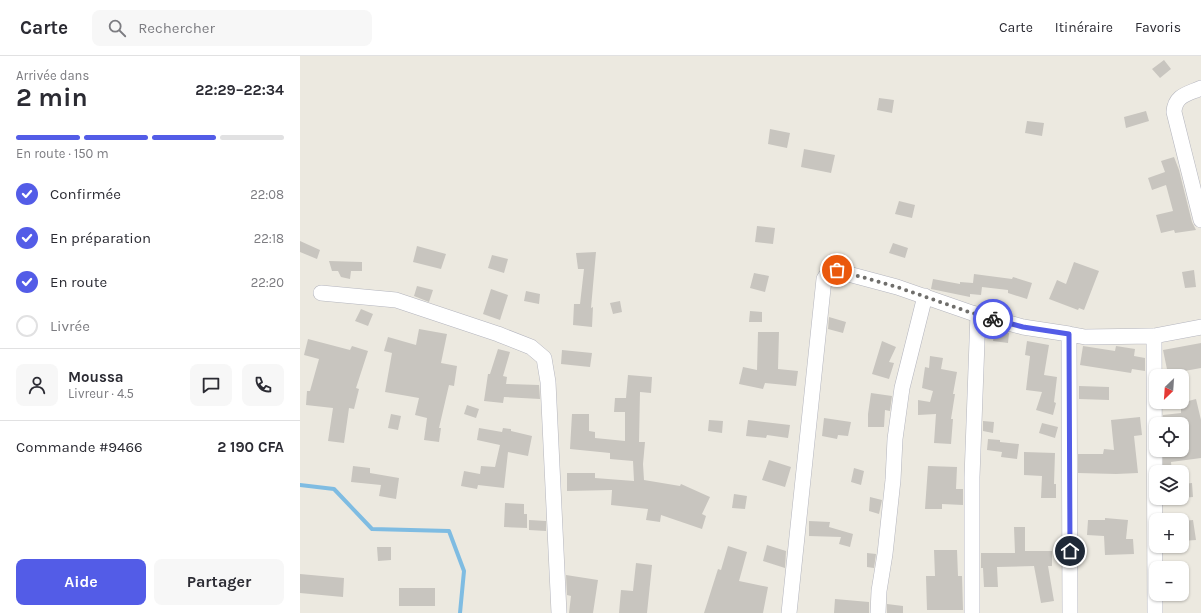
<!DOCTYPE html>
<html lang="fr">
<meta charset="utf-8">
<style>
body{margin:0;font-family:Karla,sans-serif;background:#f7f7f7;color:#2b2b33;height:100vh;display:flex;flex-direction:column;font-size:15px;white-space:nowrap}
*{box-sizing:border-box;margin:0}
p{font-size:13px;color:#7c7c81}
.icon{flex:none;width:22px;height:22px;fill:none;stroke:currentColor;stroke-width:2;stroke-linecap:round;stroke-linejoin:round}
.map{position:relative;flex:1;overflow:hidden}
.drawer{display:flex;flex-direction:column;background:#fff;width:300px}
.drawer>*{flex:none}
.needle{width:26px;rotate:205deg}
.controls{position:absolute;left:849px;top:313px;display:grid;gap:8px}
.controls a{display:grid;place-items:center;width:40px;height:40px;border-radius:8px;background:#fff;box-shadow:0 1px 3px #0004;font-size:20px}
.pin{position:absolute;display:grid;place-items:center;width:34px;height:34px;color:#fff;margin:-17px;border:2px solid #fff;border-radius:50%;box-shadow:0 1px 4px #0007}
.courier{position:absolute;display:grid;place-items:center;width:40px;height:40px;margin:-20px;border:3px solid #535ce7;border-radius:50%;background:#fff;color:#222;box-shadow:0 1px 5px #0007}
.headline em{font-style:normal;font-weight:700}
.headline div{display:flex;flex-direction:column-reverse}
.headline{display:flex;align-items:center;justify-content:space-between;height:68px;padding:0 16px}
h1{font-size:26px;font-weight:700;line-height:30px}
.bar{display:grid;grid-template-columns:repeat(4,1fr);gap:6px 4px;align-content:center;height:48px;padding:0 16px}
.bar i{height:5px;border-radius:3px;background:#e1e1e2}
.bar .on{background:#535ce7}
.bar p{grid-column:span 4}
.line{display:flex;align-items:center;gap:10px;padding:0 16px;border-top:1px solid #e1e1e2}
.line div{flex:1}
.round{display:grid;place-items:center;flex:none;width:42px;height:42px;border-radius:8px;background:#f7f7f7}
ol{padding:0 16px;list-style:none}
li{display:flex;align-items:center;gap:12px;height:44px}
li p{margin-inline-start:auto}
li .icon{padding:4px;border-radius:50%;background:#535ce7;color:#fff;stroke-width:4}
li:last-child{color:#7c7c81}
li i{width:22px;height:22px;border:2px solid #e1e1e2;border-radius:50%}
.action{display:flex;gap:8px;margin-top:auto;padding:8px 16px}
.action a{flex:1;height:46px;border-radius:8px;background:#535ce7;color:#fff;font-size:16px;font-weight:700;line-height:46px;text-align:center}
.action a+a{background:#f7f7f7;color:#2b2b33}
header{display:flex;align-items:center;gap:24px;box-sizing:border-box;height:56px;padding:0 20px;background:#fff;border-bottom:1px solid #e1e1e2}
header strong{font-size:19px}
nav{display:flex;gap:22px;margin-inline-start:auto;font-size:14px}
.search{width:280px;height:36px;background:#f7f7f7;display:flex;align-items:center;gap:10px;box-sizing:border-box;padding:0 14px;border-radius:8px;color:#7c7c81;font-size:15px}
main{display:flex;flex:1;min-height:0}
.map>svg:first-child{display:block}
</style>
<header>
<strong>Carte</strong>
<div class="search"><svg class="icon" aria-label="search" viewBox="0 0 24 24"><circle cx="10" cy="10" r="6"/><path d="M15 15l6 6"/></svg>Rechercher</div>
<nav><a>Carte</a><a>Itinéraire</a><a>Favoris</a></nav>
</header>
<main>
<section class="drawer">
<div class="headline"><div><h1>2 min</h1><p>Arrivée dans</p></div><em>22:29–22:34</em></div>
<div class="bar"><i class="on"></i><i class="on"></i><i class="on"></i><i></i><p>En route · 150 m</p></div>
<ol>
<li><svg class="icon" aria-label="check" viewBox="0 0 24 24"><path d="M5 12l5 5 9-10"/></svg>Confirmée<p>22:08</p></li>
<li><svg class="icon" aria-label="check" viewBox="0 0 24 24"><path d="M5 12l5 5 9-10"/></svg>En préparation<p>22:18</p></li>
<li><svg class="icon" aria-label="check" viewBox="0 0 24 24"><path d="M5 12l5 5 9-10"/></svg>En route<p>22:20</p></li>
<li><i></i>Livrée</li>
</ol>
<div class="line" style="height:72px"><a class="round"><svg class="icon" aria-label="person" viewBox="0 0 24 24"><circle cx="12" cy="8" r="4"/><path d="M4 21q1-7 8-7t8 7"/></svg></a><div><b>Moussa</b><p>Livreur · 4.5</p></div><a class="round"><svg class="icon" aria-label="chat" viewBox="0 0 24 24"><path d="M4 5h16v11H9l-5 4z"/></svg></a><a class="round"><svg class="icon" aria-label="phone" viewBox="0 0 24 24"><path d="M5 4h4l2 5-3 2q2 4 5 5l2-3 5 2v4C11 20 4 13 5 4z"/></svg></a></div>
<div class="line" style="height:52px"><div>Commande #9466</div><b>2 190 CFA</b></div>
<div class="action"><a>Aide</a><a>Partager</a></div>
</section>
<div class="map">
<svg width="901" height="557" viewBox="0 0 901 557">
<rect width="100%" height="100%" fill="#ece9e0"/>
<g fill="none" stroke-linecap="round" stroke-linejoin="round">
<path stroke="#7fbce2" stroke-width="4" d="M0,429L34,433L72,473L149,475L164,515L160,557"/>
</g>
<path fill="#c8c5bf" d="M864,4L871,13L860,22L852,13Z
M579,42L594,44L592,57L577,54Z
M846,55L849,65L826,72L824,61Z
M727,65L744,67L742,80L725,77Z
M470,73L490,77L487,92L468,88Z
M504,93L535,99L531,117L501,111Z
M874,101L879,114L892,166L896,174L875,177L874,174L861,177L856,159L873,155L866,129L852,134L848,122L865,116L861,105Z
M599,145L615,149L612,162L595,158Z
M457,170L475,172L473,188L455,186Z
M0,185L20,194L17,203L0,196Z
M593,187L608,192L605,202L589,197Z
M117,190L146,198L141,213L113,206Z
M296,196L291,252L293,251L292,271L273,269L274,248H280L284,213H278L276,197Z
M192,199L208,203L204,217L188,212Z
M29,205L62,206V215H51L50,223L41,221L38,215H32Z
M774,206L799,215L784,254L779,252L778,254L749,243L757,224L766,228Z
M894,214L896,231L885,232L882,216Z
M454,217L469,220L465,236L450,232Z
M674,218L712,223L713,221L732,227L727,243L708,237V234L682,231L681,239L670,238V241L631,233L633,223L660,228V226L673,227Z
M117,230L133,234L129,246L114,240Z
M191,233L208,239L200,264L183,258Z
M226,235L240,238L239,248L224,245Z
M320,245L322,256L313,258L310,247Z
M61,253L73,258L68,270L55,265Z
M450,255L462,256V266H449Z
M529,261L546,266L543,277L528,273Z
M119,273L147,278L141,307L157,310L154,330L149,329L139,372H141L139,386L124,384L127,362L115,359L119,342L85,336L92,297L84,295L88,281L116,289Z
M695,273L709,277L708,287L693,285Z
M458,276H479L478,313L498,315L496,330L465,327L463,333L439,328L443,311L457,314Z
M8,283L50,294L52,290L68,295L56,332L59,333L54,353L49,352L44,387L28,385L33,352L6,349L7,335H10L19,303L4,299Z
M582,285L596,291L589,306L594,307L589,323L572,318Z
M727,285L749,289L744,319L757,321L754,346L756,347L753,359L736,354L742,336L726,334L730,300L725,299Z
M901,287V312L868,318L863,294Z
M783,290L815,295L816,290L835,293L834,300L845,302V315L832,313L831,317L780,309Z
M198,293L210,296L203,320L207,321L206,328L239,329L240,343L204,341L203,347L184,345L188,318H190Z
M262,294L292,297L290,311L261,308Z
M630,300L643,302L641,313L657,316L653,338H655L651,363H653L651,388L634,387L636,358L618,359V344L630,346L633,335L622,332L625,311L629,312Z
M328,319L352,321L351,337L340,336L339,386H345L343,408L344,424L380,430L381,428L410,441L402,458L406,460L402,473L361,459L360,466L346,464L348,453L311,449L312,434L267,435V417H295V422L334,425L333,405L310,403V397L270,393L272,358H289V375L295,376V382L325,385V356H314L315,342H326Z
M779,330L809,331V344L779,343Z
M571,337L592,340L590,355L585,354L584,371H568V358Z
M896,343L901,364V402L871,406L872,416H863V394H882V368H863V359L881,357V347Z
M167,349L179,353L176,362L164,358Z
M91,358L101,360L98,374L88,372Z
M840,361L842,379L834,380L838,417L816,418L778,417V398H803L804,393L814,394L811,364Z
M524,362L551,366L548,380L538,379L537,383L522,380Z
M409,364L423,365L422,377L408,375Z
M448,364L490,369L488,382L467,379L466,382L446,380Z
M683,365L694,366L693,377L683,375Z
M742,367L758,371L755,382L739,377Z
M179,372L202,376L203,372L211,373V375L232,380L228,400L208,396L204,432L178,429L177,433L161,430L164,415L180,418L181,410L195,411L200,389L177,384Z
M688,383L700,384V386L719,388L717,403L701,401L702,396L687,394Z
M724,396L755,397L754,428H756V442H741L742,420L724,419Z
M469,404L491,411L485,431L462,424Z
M53,410L70,412V417L99,422L96,443L79,440L81,429L51,426Z
M628,410L657,411L656,433H663V449L642,448V453H625Z
M554,412L564,415L561,429L551,426Z
M892,427L893,441L882,442V428Z
M434,438L447,440L445,453L432,452Z
M570,441L582,444L579,458L569,455Z
M205,447L224,448V458H227V472L204,471Z
M805,462L828,464L826,483H833L834,498L805,499L804,480L787,479L788,464H805Z
M229,464L246,465V475L229,474Z
M893,464L896,484L882,485V465Z
M509,465L530,466L529,471L553,478L550,491L539,488L541,481L509,480Z
M714,471H725V495H752V510H748L754,545L741,547L734,510L697,511L698,531H684L683,512H681V497H715Z
M467,489L486,495L485,512L463,505Z
M428,490L447,496L439,525L468,531L463,557H404L418,513L421,514Z
M77,491H91V504L78,505Z
M634,494H657L658,520H662L663,554H627L626,520H635Z
M567,497L576,498L574,512L567,511Z
M336,507L352,509L347,557H319L321,534L333,535Z
M0,518L44,522L43,541L0,537Z
M266,519L298,524L293,557H269L271,540L267,539Z
M99,532H135V550H99Z
M535,543L569,546V557H534Z
M587,548L603,550V557H587Z"/>
<g fill="none" stroke-linecap="round" stroke-linejoin="round">
<defs>
<path id="minor" d="M901,32C888,38 875,39 874,56L901,164
M21,237L96,244L198,278L231,291L244,302L248,326L259,557
M769,278L770,557
M854,280L855,557
M489,557L524,223L528,217L537,215L597,231L672,257L723,271L769,278L785,281L854,280L901,271
M578,557L579,535L585,498L593,424L595,383L602,332L625,240
M672,557V421L678,258"/>
</defs>
<use href="#minor" stroke="#b4b5be" stroke-width="16"/>
<use href="#minor" stroke="#fff" stroke-width="15"/>
</g>
<g fill="none" stroke-linecap="round" stroke-linejoin="round">
<path stroke="#6f6e6b" stroke-width="4" stroke-dasharray="0 7.2" d="M537,214L597,231L672,257L693,263"/>
<path stroke="#535ce7" stroke-width="5" d="M693,263L723,271L769,278L770,495"/>
</g>
</svg>
<div class="controls">
<a><svg class="needle" viewBox="-14 -14 28 28"><path d="M0-13l5 13h-10z" fill="#e53935"/><path d="M0 13l5-13h-10z" fill="#7c7c81"/></svg></a>
<a><svg class="icon" aria-label="locate" viewBox="0 0 24 24"><circle cx="12" cy="12" r="6"/><path d="M12 2v4M12 18v4M2 12h4M18 12h4"/></svg></a>
<a><svg class="icon" aria-label="layers" viewBox="0 0 24 24"><path d="M12 4l9 5-9 5-9-5zM3 14l9 5 9-5"/></svg></a>
<a>+</a>
<a>−</a>
</div>
<div class="pin" style="left:537px;top:214px;background:#ea580c"><svg class="icon" aria-label="bag" viewBox="0 0 24 24"><path d="M5 8h14l-1 12H6zM9 8a3 3 0 0 1 6 0"/></svg></div>
<div class="pin" style="left:770px;top:495px;background:#1f2937"><svg class="icon" aria-label="home" viewBox="0 0 24 24"><path d="M3 11l9-7 9 7M6 9v11h12V9"/></svg></div>
<div class="courier" style="left:693px;top:263px"><svg class="icon" aria-label="bike" viewBox="0 0 24 24"><circle cx="6" cy="16" r="4"/><circle cx="18" cy="16" r="4"/><path d="M6 16l4-8h5l3 8M10 8l3 8H6M13 5h3"/></svg></div>
</div>
</main>
